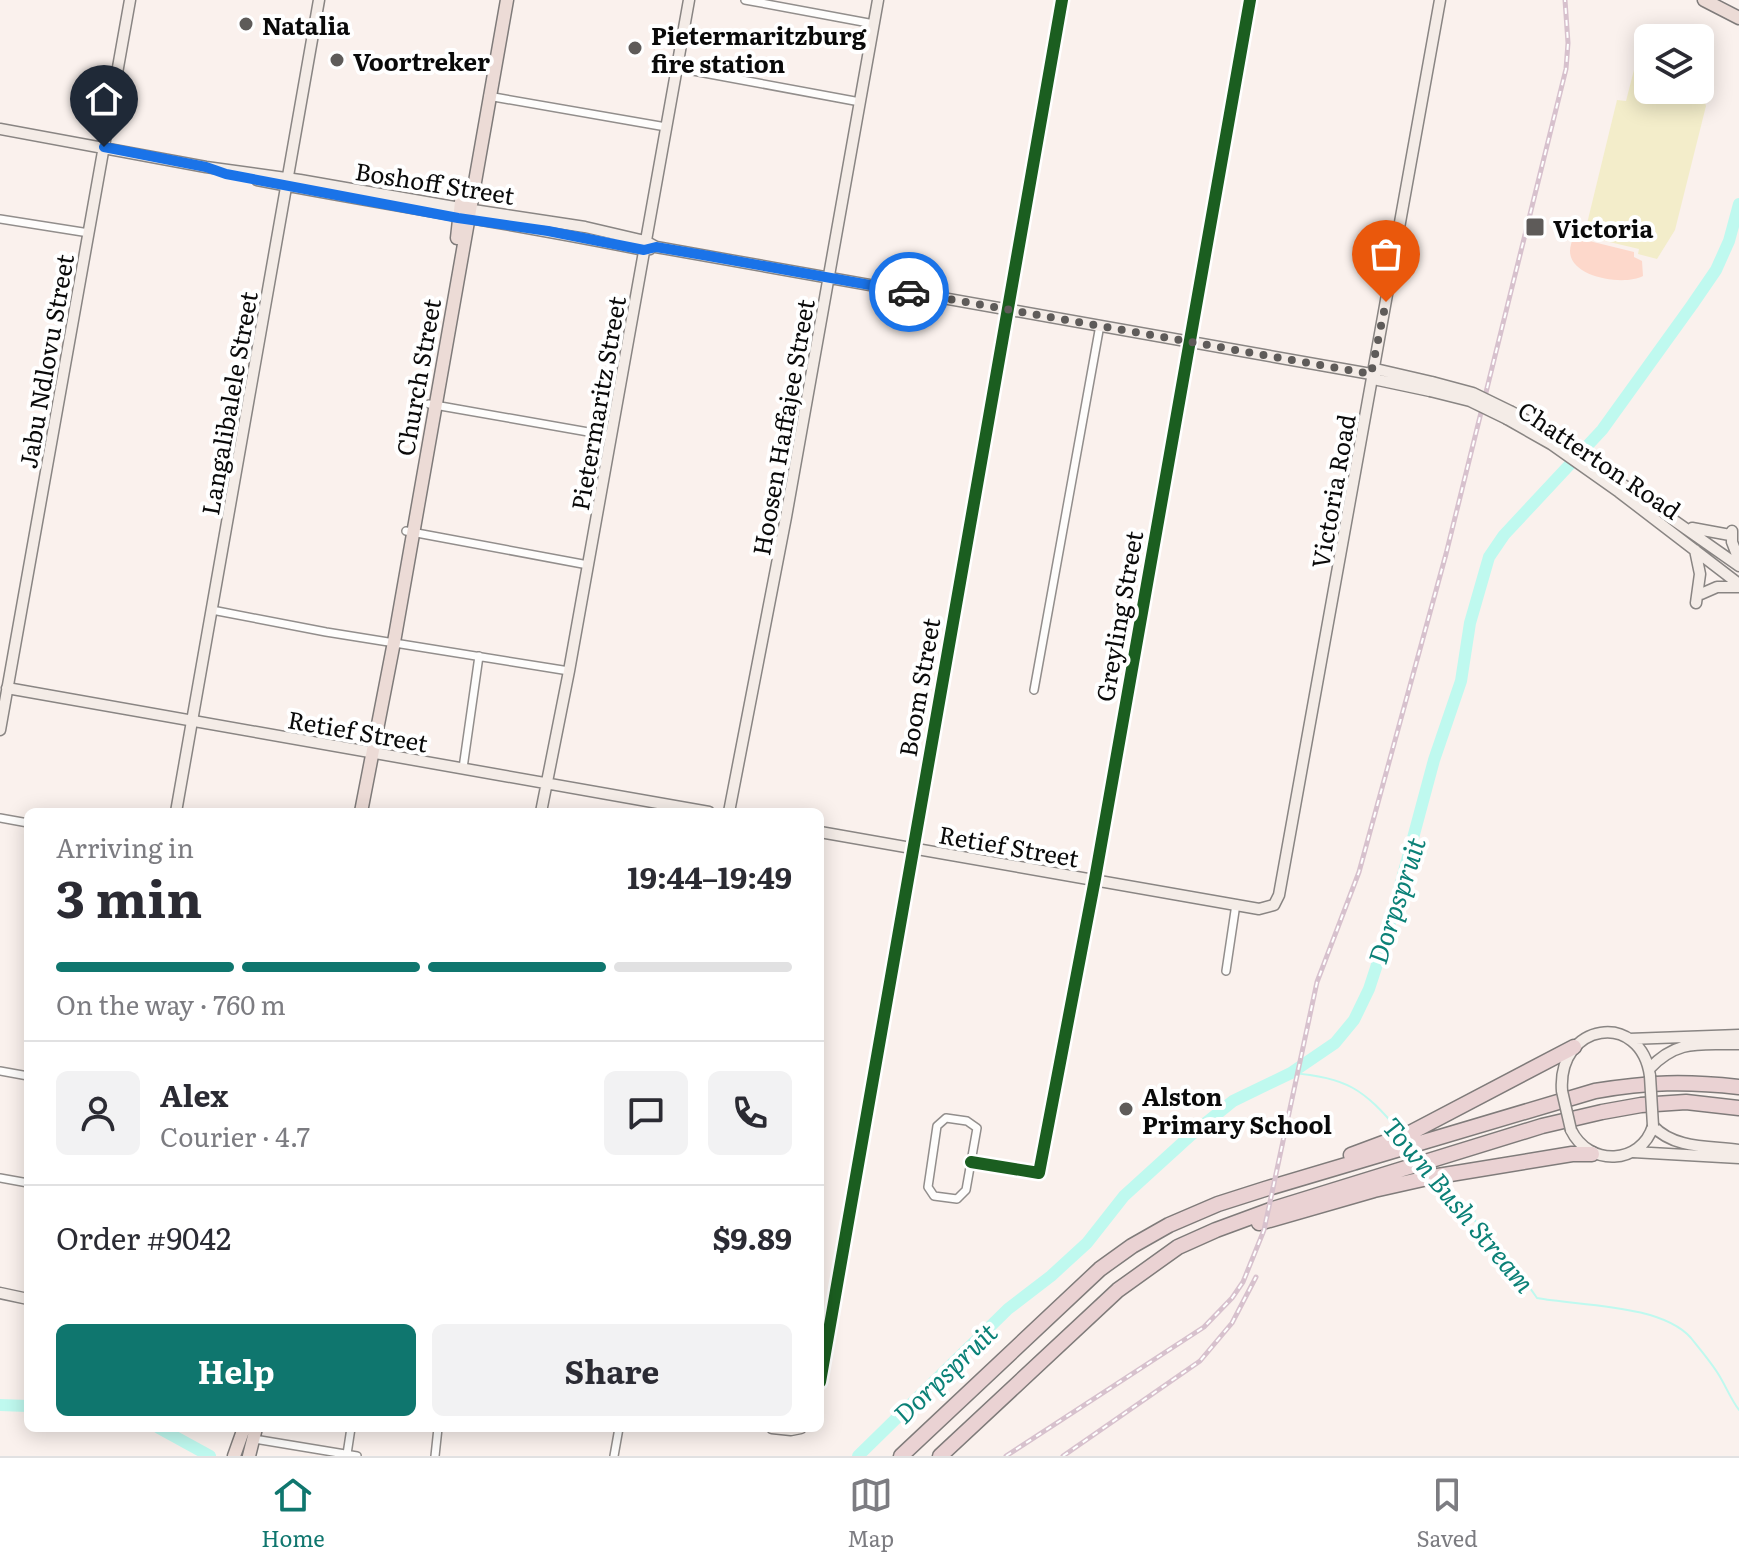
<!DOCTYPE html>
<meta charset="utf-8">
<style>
body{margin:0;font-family:Literata,serif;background:#f2f2f3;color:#2b2b33;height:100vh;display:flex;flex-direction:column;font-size:30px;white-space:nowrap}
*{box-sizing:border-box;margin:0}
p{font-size:26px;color:#7c7c81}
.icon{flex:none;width:44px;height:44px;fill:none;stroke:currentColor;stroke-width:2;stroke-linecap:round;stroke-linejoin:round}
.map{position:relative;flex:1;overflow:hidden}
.sheet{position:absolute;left:24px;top:808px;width:800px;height:624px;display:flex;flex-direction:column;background:#fff;border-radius:12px;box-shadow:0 4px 20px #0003}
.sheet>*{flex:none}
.tools{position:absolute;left:1634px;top:24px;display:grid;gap:16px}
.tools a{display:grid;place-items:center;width:80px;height:80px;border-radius:12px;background:#fff;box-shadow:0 4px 20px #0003;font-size:40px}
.pin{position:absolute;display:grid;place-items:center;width:68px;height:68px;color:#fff;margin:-82px -34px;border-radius:50% 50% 50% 0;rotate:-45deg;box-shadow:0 0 8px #0007}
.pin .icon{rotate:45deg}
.courier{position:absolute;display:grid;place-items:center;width:80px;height:80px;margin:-40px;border:6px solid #1a73e8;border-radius:50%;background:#fff;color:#222;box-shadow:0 2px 10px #0007}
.overview em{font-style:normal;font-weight:700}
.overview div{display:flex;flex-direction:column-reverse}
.overview{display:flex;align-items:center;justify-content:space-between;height:136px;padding:0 32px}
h1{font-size:52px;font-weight:700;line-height:60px}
.bar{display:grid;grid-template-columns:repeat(4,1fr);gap:12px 8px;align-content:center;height:96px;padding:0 32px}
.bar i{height:10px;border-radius:6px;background:#e1e1e2}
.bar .active{background:#0f766e}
.bar p{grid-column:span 4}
.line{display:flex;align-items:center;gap:20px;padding:0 32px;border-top:2px solid #e1e1e2}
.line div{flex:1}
.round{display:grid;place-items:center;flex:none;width:84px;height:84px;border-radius:12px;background:#f2f2f3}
.primary-button{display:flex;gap:16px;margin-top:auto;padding:16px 32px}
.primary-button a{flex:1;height:92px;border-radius:12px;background:#0f766e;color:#fff;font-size:32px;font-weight:700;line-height:92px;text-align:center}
.primary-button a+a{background:#f2f2f3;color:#2b2b33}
.tab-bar{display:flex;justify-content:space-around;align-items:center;height:112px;border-top:2px solid #e1e1e2;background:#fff;font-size:22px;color:#7c7c81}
.tab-bar a{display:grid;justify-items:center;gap:4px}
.tab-bar .active{color:#0f766e}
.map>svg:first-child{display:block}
</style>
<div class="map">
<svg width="1739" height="1456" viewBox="0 0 1739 1456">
<rect width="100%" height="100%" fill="#faf1ed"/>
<path fill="#f3edca" d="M1639,64L1641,68L1648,64V90H1700V86L1706,106L1675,230L1657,259L1638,254L1639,249L1584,236L1617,100L1626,101L1635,66Z"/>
<path fill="#fdd8cb" d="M1573,237L1634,252V257L1642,261L1643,276C1625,286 1570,278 1570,251C1570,246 1572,242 1573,237Z"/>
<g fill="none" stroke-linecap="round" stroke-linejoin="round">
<path stroke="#bff9ef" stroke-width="2" d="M1291,1073C1346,1077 1364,1089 1399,1131
M1441,1182L1513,1264L1537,1298C1580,1306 1661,1304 1691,1338C1699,1348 1710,1361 1717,1372C1725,1384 1730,1398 1739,1410"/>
<path stroke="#bff9ef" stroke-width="12" d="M0,1405L28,1406
M159,1428L210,1456
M858,1456L1008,1309L1051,1276L1087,1243L1124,1196L1191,1135L1233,1101L1291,1073L1335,1043L1354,1020L1369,989L1388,931L1434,760L1461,681L1470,623L1489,557L1504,535L1602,430L1692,305L1716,270L1729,241L1739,204"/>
<defs>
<path id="street" d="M745,0L874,24
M677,68L860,102
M488,96L666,127
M0,219L89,233
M429,404L611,436
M406,531L588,565
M212,610L326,632L569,671
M1034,690L1100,325
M463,768L479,656
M0,818L28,823
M1226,971L1236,904
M0,1071L28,1076
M946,1118L967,1121L977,1128L966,1190L957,1199L934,1196L928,1187L937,1126Z
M971,1162L1039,1173L1095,879L1250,0
M0,1178L28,1183
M254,1439L357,1456
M347,1454L351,1428
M435,1456L438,1428
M614,1456L619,1428"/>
<path id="secondary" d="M0,129L206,167L300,180L460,208L585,227L645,241L656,247L1371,374L1378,380L1430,391
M257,180C386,205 516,224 644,250L650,249
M1371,374L1380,370L1432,382
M1512,412L1555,437L1739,566
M1507,419L1551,444L1619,492L1739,584
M1692,528L1730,535
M1732,531V542L1739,560
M1695,550L1700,574L1696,603
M1701,594L1717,587H1739
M7,688L709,812
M0,730L130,0
M176,812L319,0
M541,812L569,671L689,0
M729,812L786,517L878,0
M820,832L1259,909L1274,905L1279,895L1440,0
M1629,1039L1739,1035
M1649,1069C1678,1038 1701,1045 1739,1044
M1562,1091C1557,1022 1641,1010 1650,1076
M1571,1130C1589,1167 1641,1165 1653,1126C1674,1149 1710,1146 1739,1150
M1633,1152L1739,1158
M0,1293L28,1299
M820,1382L1062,0
M772,1428L791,1430L801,1428"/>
<path id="primary" d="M1704,0L1739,18
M457,238L462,193
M361,812L394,642L507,0
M234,1456L244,1428
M249,1456L256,1428"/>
<path id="highway" d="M1351,1155L1410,1133L1574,1047
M1259,1223L1374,1190L1432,1177L1572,1154H1592
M901,1456L1100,1269L1132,1246L1169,1225L1218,1204L1265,1189L1595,1091C1648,1082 1686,1081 1739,1087
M940,1456L1118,1290L1178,1247L1216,1230L1273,1209L1542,1126L1602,1112L1641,1105L1686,1102L1739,1108"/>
</defs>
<use href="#street" stroke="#928e8c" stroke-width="10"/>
<use href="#secondary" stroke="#898583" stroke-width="13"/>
<use href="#primary" stroke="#7f7b7a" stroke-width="15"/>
<use href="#highway" stroke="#7f7b7a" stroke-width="17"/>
<use href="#street" stroke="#fefdfc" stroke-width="7"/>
<use href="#secondary" stroke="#f4ece7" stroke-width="10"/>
<use href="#primary" stroke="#ecdbd6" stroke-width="12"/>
<use href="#highway" stroke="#ead2d3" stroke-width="14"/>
<defs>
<path id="rail" d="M1006,1456L1204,1327L1232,1298L1243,1282L1264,1230L1317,982L1359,872L1446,554L1566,69L1568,43L1565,0
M1063,1456L1200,1361L1232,1323L1256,1277"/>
</defs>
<use href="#rail" stroke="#d7c1cd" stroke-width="5"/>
<use href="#rail" stroke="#fff" stroke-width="2" stroke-dasharray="6" stroke-linecap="butt"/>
<defs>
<path id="secondary-bridge" d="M1432,382L1473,393L1512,412
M1430,391L1470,401L1507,419
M1650,1076L1653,1126
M1562,1091L1571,1130"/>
</defs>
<use href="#secondary-bridge" stroke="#898583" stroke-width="13" stroke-linecap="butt"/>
<use href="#secondary-bridge" stroke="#f4ece7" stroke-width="10"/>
<defs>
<path id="cycleway" d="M971,1162L1039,1173L1095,879L1250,0
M820,1382L1062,0"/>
</defs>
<use href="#cycleway" stroke="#fff" stroke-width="17"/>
<use href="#cycleway" stroke="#1b5e20" stroke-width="12"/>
</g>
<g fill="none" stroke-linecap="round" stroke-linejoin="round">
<path stroke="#5e5b59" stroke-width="8" stroke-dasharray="0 14.4" d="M909,292L1371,374L1386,302"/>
<path stroke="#1a73e8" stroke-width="10" d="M104,147L206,167L226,174L458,218L548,231L644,250L656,247L703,255L909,292"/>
</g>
<g fill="#5e5b59" stroke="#fff" stroke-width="3">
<circle cx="246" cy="24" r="8"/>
<circle cx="635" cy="48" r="8"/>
<circle cx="337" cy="60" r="8"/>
<rect x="1525" y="217" width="20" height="20" rx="4"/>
<circle cx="1126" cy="1109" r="8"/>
</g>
<g text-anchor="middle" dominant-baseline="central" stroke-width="8" stroke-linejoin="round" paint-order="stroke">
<g font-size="24" font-weight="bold" fill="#0a0a0a" stroke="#fff" text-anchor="start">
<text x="262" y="24">Natalia</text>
<text x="651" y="34">Pietermaritzburg<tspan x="651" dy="28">fire station</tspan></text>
<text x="353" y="60">Voortreker</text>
<text x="1553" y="227">Victoria</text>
<text x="1142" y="1095">Alston<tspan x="1142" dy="28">Primary School</tspan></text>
</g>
<g font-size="24" fill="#0a0a0a" stroke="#fff">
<text transform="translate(435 182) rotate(9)">Boshoff Street</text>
<text transform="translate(45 361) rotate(-80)">Jabu Ndlovu Street</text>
<text transform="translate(417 377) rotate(-80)">Church Street</text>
<text transform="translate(228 403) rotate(-80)">Langalibalele Street</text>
<text transform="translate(597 403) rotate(-80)">Pietermaritz Street</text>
<text transform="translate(782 427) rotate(-80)">Hoosen Haffajee Street</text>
<text transform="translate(1600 459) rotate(34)">Chatterton Road</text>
<text transform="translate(1332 491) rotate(-80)">Victoria Road</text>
<text transform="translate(1118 616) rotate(-80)">Greyling Street</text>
<text transform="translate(918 687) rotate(-80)">Boom Street</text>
<text transform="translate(358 730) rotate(10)">Retief Street</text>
<text transform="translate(1009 845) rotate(10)">Retief Street</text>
</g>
<g font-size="26" font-style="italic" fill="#0b8177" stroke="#fff">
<text transform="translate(1395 900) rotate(-72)">Dorpspruit</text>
<text transform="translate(1460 1204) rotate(50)">Town Bush Stream</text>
<text transform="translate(944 1372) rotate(-44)">Dorpspruit</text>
</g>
</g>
</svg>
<div class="tools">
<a><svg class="icon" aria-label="layers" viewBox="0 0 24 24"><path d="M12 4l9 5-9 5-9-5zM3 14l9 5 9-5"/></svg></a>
</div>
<div class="pin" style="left:1386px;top:302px;background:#ea580c"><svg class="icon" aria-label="bag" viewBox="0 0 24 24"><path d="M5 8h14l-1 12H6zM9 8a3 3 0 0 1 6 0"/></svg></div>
<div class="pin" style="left:104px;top:147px;background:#1f2937"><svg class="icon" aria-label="home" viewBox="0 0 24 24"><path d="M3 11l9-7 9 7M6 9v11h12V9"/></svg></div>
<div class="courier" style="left:909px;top:292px"><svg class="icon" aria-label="car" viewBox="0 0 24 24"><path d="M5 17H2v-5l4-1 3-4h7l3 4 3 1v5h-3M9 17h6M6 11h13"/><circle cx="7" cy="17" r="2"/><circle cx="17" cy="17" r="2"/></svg></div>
<section class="sheet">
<div class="overview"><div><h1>3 min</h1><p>Arriving in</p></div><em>19:44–19:49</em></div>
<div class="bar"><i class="active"></i><i class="active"></i><i class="active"></i><i></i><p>On the way · 760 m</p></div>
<div class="line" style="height:144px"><a class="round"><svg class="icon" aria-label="person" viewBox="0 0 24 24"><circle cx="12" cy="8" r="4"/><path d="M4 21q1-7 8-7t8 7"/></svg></a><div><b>Alex</b><p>Courier · 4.7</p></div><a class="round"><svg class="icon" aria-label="chat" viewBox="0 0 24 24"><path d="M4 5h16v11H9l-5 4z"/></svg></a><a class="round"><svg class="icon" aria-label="phone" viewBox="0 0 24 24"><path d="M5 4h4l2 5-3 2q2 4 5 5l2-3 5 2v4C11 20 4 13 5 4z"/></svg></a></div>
<div class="line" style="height:104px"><div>Order #9042</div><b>$9.89</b></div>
<div class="primary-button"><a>Help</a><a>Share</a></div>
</section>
</div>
<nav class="tab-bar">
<a class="active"><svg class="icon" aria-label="home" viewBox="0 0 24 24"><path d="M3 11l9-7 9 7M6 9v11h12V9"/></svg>Home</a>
<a><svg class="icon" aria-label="map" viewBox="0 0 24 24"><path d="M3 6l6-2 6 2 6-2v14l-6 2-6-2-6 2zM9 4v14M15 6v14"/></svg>Map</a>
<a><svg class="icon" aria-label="saved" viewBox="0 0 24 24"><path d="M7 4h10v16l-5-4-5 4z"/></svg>Saved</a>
</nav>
